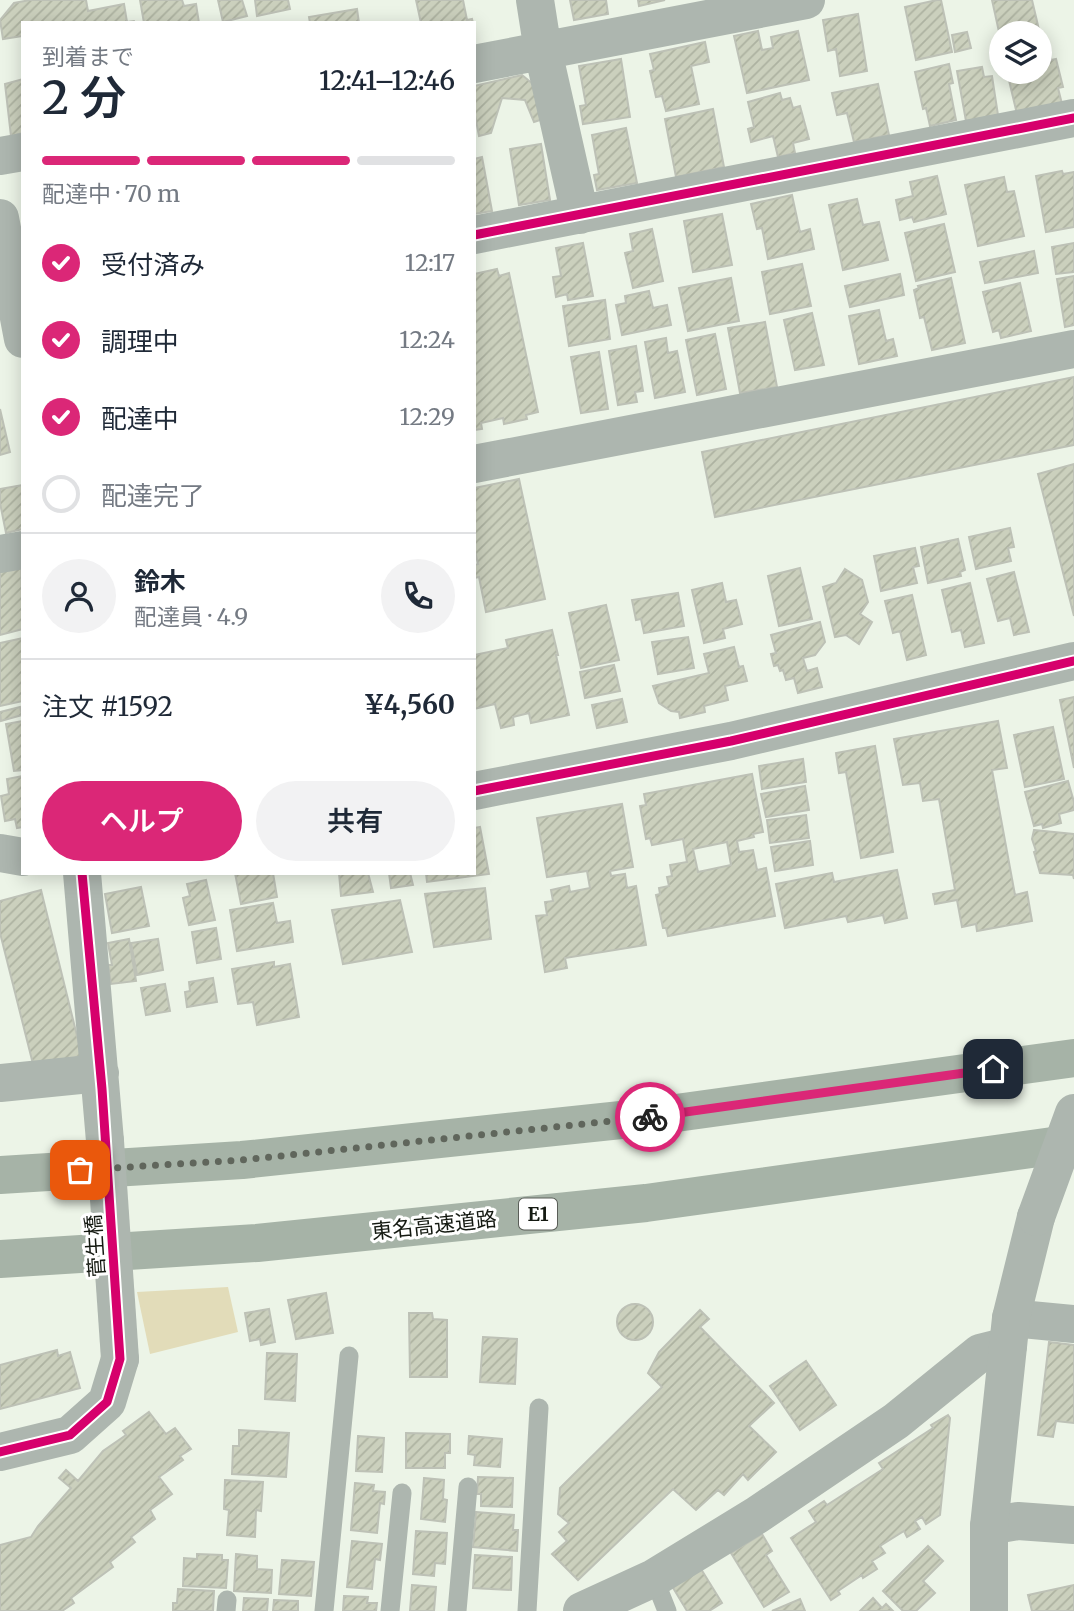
<!DOCTYPE html>
<html lang="ja">
<meta charset="utf-8">
<style>
body{margin:0;font-family:Merriweather,"Noto Sans JP",serif;background:#f2f2f3;color:#1f2937;height:100vh;display:flex;flex-direction:column;font-size:26px;white-space:nowrap}
*{box-sizing:border-box;margin:0}
p{font-size:23px;color:#747a83}
.icon{flex:none;width:38px;height:38px;fill:none;stroke:currentColor;stroke-width:2;stroke-linecap:round;stroke-linejoin:round}
.map{position:relative;flex:1;overflow:hidden}
.side{position:absolute;left:21px;top:21px;width:455px;height:854px;display:flex;flex-direction:column;background:#fff;border-radius:0px;box-shadow:0 4px 18px #0003}
.side>*{flex:none}
.controls{position:absolute;left:989px;top:21px;display:grid;gap:14px}
.controls a{display:grid;place-items:center;width:63px;height:63px;border-radius:50%;background:#fff;box-shadow:0 4px 18px #0003;font-size:35px}
.pin{position:absolute;display:grid;place-items:center;width:60px;height:60px;color:#fff;margin:-30px;border-radius:14px;box-shadow:0 4px 10px #0006}
.courier{position:absolute;display:grid;place-items:center;width:70px;height:70px;margin:-35px;border:5px solid #db2777;border-radius:50%;background:#fff;color:#222;box-shadow:0 2px 9px #0007}
.overview em{font-style:normal;font-weight:600}
.overview div{display:flex;flex-direction:column-reverse}
.overview{display:flex;align-items:center;justify-content:space-between;height:119px;padding:0 21px}
h1{font-size:46px;font-weight:600;line-height:52px}
.bar{display:grid;grid-template-columns:repeat(4,1fr);gap:10px 7px;align-content:center;height:84px;padding:0 21px}
.bar i{height:9px;border-radius:5px;background:#e0e1e3}
.bar .active{background:#db2777}
.bar p{grid-column:span 4}
.line{display:flex;align-items:center;gap:18px;padding:0 21px;border-top:2px solid #e0e1e3}
.line div{flex:1}
.round{display:grid;place-items:center;flex:none;width:74px;height:74px;border-radius:37px;background:#f2f2f3}
ol{padding:0 21px;list-style:none}
li{display:flex;align-items:center;gap:21px;height:77px}
li p{margin-inline-start:auto}
li .icon{padding:7px;border-radius:50%;background:#db2777;color:#fff;stroke-width:4}
li:last-child{color:#747a83}
li i{width:38px;height:38px;border:4px solid #e0e1e3;border-radius:50%}
.action{display:flex;gap:14px;margin-top:auto;padding:14px 21px}
.action a{flex:1;height:80px;border-radius:42px;background:#db2777;color:#fff;font-size:28px;font-weight:600;line-height:80px;text-align:center}
.action a+a{background:#f2f2f3;color:#1f2937}
.map>svg:first-child{display:block}
</style>
<div class="map">
<svg width="1074" height="1611" viewBox="0 0 1074 1611">
<defs>
<pattern id="building-hatch" width="6" height="6" patternUnits="userSpaceOnUse" patternTransform="scale(1.75)"><rect width="6" height="6" fill="#cbd0bd"/><path d="M-1 1l2-2M0 6l6-6M5 7l2-2" fill="none" stroke="#adb2a1"/></pattern>
</defs>
<rect width="100%" height="100%" fill="#ecf4e7"/>
<path fill="#e2dcb9" d="M228,1287L238,1332L150,1354L137,1292Z"/>
<path fill="url(#building-hatch)" stroke="#bdc1b6" stroke-width="2" fill-rule="evenodd" d="M30,0H86L88,11L124,4L127,22L134,21L135,23H23V36L3,39L0,20L14,3Z
M140,0H182L184,6L196,4L199,23H144Z
M218,0H242L247,16L223,22Z
M255,0H288L290,9L257,16Z
M416,0H463L467,20L472,19L473,23H421Z
M570,0H606L608,14L574,20Z
M638,0H665L639,6Z
M937,0H941L952,52L916,60L905,7Z
M992,0H1032L1040,34L1001,33V41Z
M357,9L359,23H310L309,17Z
M858,14L867,71L840,76L836,49L828,51L823,20Z
M758,31L762,50L773,48L771,37L798,31L809,80L747,93L734,36Z
M967,32L971,48L955,52L952,35Z
M705,42L709,62L691,66L699,104L666,111L662,96L656,97L650,71L654,70L650,54Z
M1047,44L1051,60L1056,59L1063,87L1058,88L1062,104L1017,114L1007,72H1040V46Z
M621,59L630,117L583,124L580,106L586,105L579,66Z
M949,64L953,83L949,84L956,120L930,126L926,108L923,109L915,72Z
M982,67L984,77L992,76L998,115L966,121L957,71Z
M522,75L539,89L546,118L534,122L525,100L502,98L491,133L479,136L474,110V86Z
M23,79V133L11,136L5,84Z
M878,84L889,135L854,142L847,113L837,115L832,93Z
M780,93L782,100L790,98L793,108L800,106L809,139L793,143L795,153L778,157L773,136L751,142L748,129L754,127L748,102Z
M713,109L724,167L676,177L665,119Z
M626,128L637,183L597,190L594,175L599,174L592,135Z
M541,144L550,200L519,205L510,149Z
M482,157L492,211L474,214V159Z
M1062,171L1063,174L1074,172V227L1046,232L1036,176Z
M937,176L946,214L914,222L912,217L900,220L896,200L913,196L910,182Z
M1004,177L1007,192L1014,191L1024,236L978,246L965,185Z
M792,195L800,232L810,229L814,249L768,259L762,228L757,229L751,204Z
M857,199L863,225L879,222L888,260L843,270L829,205Z
M722,214L732,265L693,272L684,221Z
M944,224L955,272L916,281L905,233Z
M652,229L663,281L633,288L625,253L633,251L630,234Z
M583,243L593,296L568,300L567,294L556,297L553,277L561,276L556,248Z
M1074,243V272L1056,274L1052,247Z
M1034,251L1038,273L985,283L980,262Z
M802,264L811,306L770,314L762,272Z
M497,269L499,276L509,273L538,412L526,415L527,419L504,424L503,418L481,423L482,429L474,430V274Z
M900,274L904,295L850,307L845,286Z
M1074,276V325L1065,327L1057,279Z
M731,278L739,321L688,331L679,288Z
M951,278L965,343L932,350L924,317L920,318L914,290L919,288L918,286Z
M1020,283L1031,331L1001,338L999,330L993,332L983,292Z
M649,291L653,308L667,305L671,325L622,335L616,305L626,303L625,296Z
M605,300L610,339L569,346L563,306Z
M879,310L886,341L893,339L897,356L859,364L849,316Z
M812,313L824,365L795,370L784,320Z
M765,322L777,387L740,393L728,328Z
M715,334L726,389L697,395L686,340Z
M666,338L668,353L677,351L685,392L655,398L645,342Z
M636,346L643,391L635,392L637,402L618,405L609,351Z
M599,352L608,409L581,413L571,357Z
M1074,377V445L715,517L702,452Z
M0,409L10,452L0,455Z
M1074,464V616L1038,474Z
M519,479L545,599L486,612L479,577L474,578V565L478,564L474,547V488Z
M23,485V529L6,533L0,503V489Z
M1010,528L1014,547L1008,548L1011,561L976,569L969,537Z
M958,539L965,570L960,572L961,576L928,583L921,547Z
M915,548L919,566L913,567L917,583L881,591L874,556Z
M21,565L23,629L0,635V570Z
M800,568L812,619L779,626L768,576Z
M845,569L862,580L868,602L860,614L872,622L859,644L846,635L835,637L823,587L836,583Z
M1014,572L1029,632L1014,635L1010,618L998,621L987,579Z
M722,583L726,602L736,600L742,624L723,629L725,638L704,643L692,590Z
M970,583L984,643L965,647L961,630L952,632L942,590Z
M678,593L684,626L644,633L641,619L636,620L632,600Z
M912,595L926,655L907,660L900,631L893,633L885,601Z
M606,605L619,660L581,668L569,613Z
M820,622L825,642L815,655L803,658L807,671L817,668L822,687L798,693L794,678L786,680L783,670L780,671L778,665L774,666L771,654L776,653L771,635Z
M552,630L558,655H556L569,715L531,723L529,713L513,717L514,725L501,728L495,704L474,709V655L508,648L506,640Z
M688,637L694,668L658,674L652,642Z
M23,638V701L0,706V643Z
M734,647L739,667L743,666L747,681L725,686L728,700L704,706L705,712L680,718L679,712L671,711L659,703L653,686L709,673L704,654Z
M614,665L620,691L585,698L580,672Z
M1074,697V768L1060,700Z
M622,699L627,722L597,728L592,705Z
M20,707L22,715L1,721L0,712Z
M23,721V770L14,771L6,724Z
M998,721L1007,768L992,770L1015,895L1027,892L1032,921L977,931L976,924L962,927L957,900L935,904L933,894L955,890L939,799L923,801L920,783L903,785L894,739Z
M1053,727L1064,779L1025,787L1014,735Z
M875,746L893,852L861,858L846,772L839,773L836,753Z
M803,759L806,782L762,789L759,766Z
M752,774L763,832L753,834L754,837L737,841L739,852L753,850L757,870L766,868L775,916L668,936L666,928H663L656,895L660,894L659,888L669,886L667,877L672,876L670,865L687,862L683,839L652,845L650,838L646,839L640,806L646,805L644,794ZM727,842L731,865L698,872L693,849Z
M23,776V827L17,828L15,819L5,821L1,796L9,794L7,779Z
M1068,781L1074,802V810L1059,814L1061,823L1043,828L1042,824L1034,826L1025,792Z
M805,786L809,810L766,817L761,794Z
M622,804L633,867L610,871L611,876L625,874L627,888L636,886L646,945L565,958L567,968L545,972L536,916L547,915L545,902L553,901L551,890L569,886L570,892L590,888L587,871L547,877L537,818Z
M806,815L809,838L770,843L767,820Z
M480,827L489,874L427,882L426,873H474V828Z
M1034,830L1074,834V879L1073,875L1040,873L1034,852L1036,851L1032,839Z
M810,841L813,865L775,871L771,847Z
M897,870L907,918L885,923L883,915L848,922L846,916L785,928L776,884L832,873L834,882Z
M235,873H273L277,897L241,904Z
M339,873H368L373,892L341,896Z
M389,873H410L413,885L391,888Z
M206,880L215,920L189,925L183,898L190,896L187,884Z
M141,887L149,926L112,933L105,894Z
M485,888L491,939L434,947L425,894Z
M41,890L82,1056L34,1068L0,933V901Z
M400,900L412,952L343,964L332,910Z
M273,903L277,923L290,921L293,942L237,951L230,910Z
M216,928L221,959L197,963L192,932Z
M129,939L136,981L111,984L108,965H112L108,943Z
M158,939L163,970L137,975L131,943Z
M274,962V967L290,964L299,1017L257,1025L253,1002L238,1004L232,969Z
M213,978L217,1002L187,1007L185,992L190,991L189,982Z
M165,984L170,1011L146,1015L141,988Z
M326,1293L333,1333L296,1339L288,1300Z
M617 1322a18 18 0 1 1 36 0a18 18 0 1 1-36 0Z
M269,1309L275,1342L261,1345L260,1339L250,1341L245,1313Z
M700,1310L709,1319L700,1327L774,1403L749,1426L776,1452L748,1480L743,1474L724,1495L718,1490L696,1510L673,1489L578,1580L552,1554L567,1541L559,1532L569,1523L558,1514L560,1488L662,1387L648,1373L659,1352Z
M409,1313H432L433,1319L447,1320V1377H410Z
M483,1337L517,1339L515,1384L480,1382Z
M1049,1342L1074,1345V1423L1056,1421L1053,1437L1038,1435Z
M57,1350L58,1356L70,1352L80,1388L0,1409V1365Z
M267,1353L297,1354L295,1401L265,1399Z
M806,1361L836,1405L800,1430L770,1386Z
M149,1412L166,1434L175,1428L191,1449L180,1456L183,1460L159,1477L172,1494L150,1510L155,1519L131,1537L135,1542L110,1562L113,1567L71,1598L74,1603L62,1611H0V1545L31,1537L38,1526L71,1488L59,1478L66,1470L78,1481L103,1451L126,1435L123,1431Z
M948,1415L950,1418L940,1515L926,1524L922,1517L915,1521L920,1529L907,1537L904,1531L880,1546L885,1553L872,1561L877,1569L863,1578L862,1575L838,1591L840,1594L831,1600L791,1538L816,1522L809,1511L824,1501L827,1505L883,1469L879,1463L933,1428L931,1425Z
M239,1430L289,1433L286,1477L232,1474L233,1446H239Z
M406,1433L450,1434V1453H445V1468H406Z
M358,1436L384,1438L382,1472L356,1471Z
M469,1436L502,1439L500,1467L474,1465L475,1455L468,1454Z
M478,1477L513,1478L512,1507L481,1506V1494H477Z
M424,1478L444,1480L443,1499L447,1500L445,1522L421,1519Z
M225,1480L263,1482L261,1511L256,1510L255,1537L227,1535L229,1510L224,1509Z
M355,1483L374,1485L373,1491L385,1492L384,1504L380,1503L377,1533L351,1530Z
M476,1512L514,1515L513,1530H518L517,1551L473,1547Z
M416,1531L447,1533L445,1564L435,1563L434,1576L413,1574Z
M762,1534L772,1551L766,1555L789,1592L764,1607L731,1553Z
M352,1541L382,1544L380,1560L375,1559L372,1589L347,1587Z
M928,1546L943,1561L923,1581L935,1593L916,1611H903L883,1591Z
M197,1554L222,1555V1560H228L226,1588L183,1586L184,1558L197,1559Z
M236,1554L257,1556V1569L272,1570L271,1593L234,1591Z
M475,1555L512,1557L511,1590L473,1588Z
M282,1560L314,1562L311,1596L279,1594Z
M701,1569L722,1603L709,1611H687L672,1586Z
M412,1585L436,1587L434,1611H410Z
M1074,1585V1611H1032L1028,1595Z
M178,1589L214,1591L213,1611H173V1603H177Z
M344,1596L368,1597L367,1603H377L376,1611H343Z
M244,1598L268,1599L267,1611H243Z
M873,1598L882,1608L886,1604L893,1611H860Z
M800,1599L805,1611H772Z
M274,1600L298,1601V1611H273Z"/>
<g fill="none" stroke-linecap="round" stroke-linejoin="round">
<path stroke="#adb6af" stroke-width="19" d="M654,1578L667,1611
M226,1611L227,1600
M324,1611L349,1356
M390,1611L402,1493
M457,1611L468,1487
M527,1611L539,1408"/>
<path stroke="#adb6af" stroke-width="38" d="M535,0L543,51L580,215
M474,64L806,0
M0,156L23,152
M474,235L1074,118
M474,464L1074,349
M0,554L23,550
M82,873L105,1141
M0,1083L100,1073
M1011,1318L1074,1324
M0,1452L70,1435L107,1402L120,1359
M989,1526L1018,1521L1074,1525
M582,1611L654,1578L757,1515L896,1421L980,1353L1008,1346"/>
<path stroke="#adb6af" stroke-width="38" d="M0,218L23,339
M474,791L731,741L1074,661
M0,853L23,857
M989,1611V1526L1011,1318L1036,1217"/>
<path stroke="#a6b3a7" stroke-width="38" d="M0,1175L242,1160L640,1118L1074,1058
M0,1259L257,1243L646,1203L1074,1143"/>
<path stroke="#adb6af" stroke-width="38" d="M105,1141L120,1359"/>
<path stroke="#adb6af" stroke-width="38" d="M1036,1217L1074,1113"/>
<defs>
<path id="cycleway" d="M474,235L1074,118
M474,791L731,741L1074,661
M0,1452L70,1435L107,1402L120,1359L102,1089L82,873"/>
</defs>
<use href="#cycleway" stroke="#fff" stroke-width="13"/>
<use href="#cycleway" stroke="#d6006c" stroke-width="9"/>
</g>
<g fill="none" stroke-linecap="round" stroke-linejoin="round">
<path stroke="#60665c" stroke-width="7" stroke-dasharray="0 12.6" d="M80,1170L242,1160L650,1117"/>
<path stroke="#db2777" stroke-width="9" d="M650,1117L993,1069"/>
</g>
<g text-anchor="middle" dominant-baseline="central" stroke-width="6" stroke-linejoin="round" paint-order="stroke">
<rect fill="#fff" stroke="#5a5e58" stroke-width="2" x="519" y="1198.5" width="38" height="31" rx="5"/>
<g font-size="19" font-weight="bold" fill="#141911">
<text x="538" y="1214">E1</text>
</g>
<g font-size="21" fill="#141911" stroke="#fff">
<text transform="translate(434 1225) rotate(-6)">東名高速道路</text>
<text transform="translate(95 1246) rotate(-94)">菅生橋</text>
</g>
</g>
</svg>
<div class="controls">
<a><svg class="icon" aria-label="layers" viewBox="0 0 24 24"><path d="M12 4l9 5-9 5-9-5zM3 14l9 5 9-5"/></svg></a>
</div>
<div class="pin" style="left:80px;top:1170px;background:#ea580c"><svg class="icon" aria-label="bag" viewBox="0 0 24 24"><path d="M5 8h14l-1 12H6zM9 8a3 3 0 0 1 6 0"/></svg></div>
<div class="pin" style="left:993px;top:1069px;background:#1f2937"><svg class="icon" aria-label="home" viewBox="0 0 24 24"><path d="M3 11l9-7 9 7M6 9v11h12V9"/></svg></div>
<div class="courier" style="left:650px;top:1117px"><svg class="icon" aria-label="bike" viewBox="0 0 24 24"><circle cx="6" cy="16" r="4"/><circle cx="18" cy="16" r="4"/><path d="M6 16l4-8h5l3 8M10 8l3 8H6M13 5h3"/></svg></div>
<section class="side">
<div class="overview"><div><h1>2 分</h1><p>到着まで</p></div><em>12:41–12:46</em></div>
<div class="bar"><i class="active"></i><i class="active"></i><i class="active"></i><i></i><p>配達中 · 70 m</p></div>
<ol>
<li><svg class="icon" aria-label="check" viewBox="0 0 24 24"><path d="M5 12l5 5 9-10"/></svg>受付済み<p>12:17</p></li>
<li><svg class="icon" aria-label="check" viewBox="0 0 24 24"><path d="M5 12l5 5 9-10"/></svg>調理中<p>12:24</p></li>
<li><svg class="icon" aria-label="check" viewBox="0 0 24 24"><path d="M5 12l5 5 9-10"/></svg>配達中<p>12:29</p></li>
<li><i></i>配達完了</li>
</ol>
<div class="line" style="height:126px"><a class="round"><svg class="icon" aria-label="person" viewBox="0 0 24 24"><circle cx="12" cy="8" r="4"/><path d="M4 21q1-7 8-7t8 7"/></svg></a><div><b>鈴木</b><p>配達員 · 4.9</p></div><a class="round"><svg class="icon" aria-label="phone" viewBox="0 0 24 24"><path d="M5 4h4l2 5-3 2q2 4 5 5l2-3 5 2v4C11 20 4 13 5 4z"/></svg></a></div>
<div class="line" style="height:91px"><div>注文 #1592</div><b>¥4,560</b></div>
<div class="action"><a>ヘルプ</a><a>共有</a></div>
</section>
</div>
